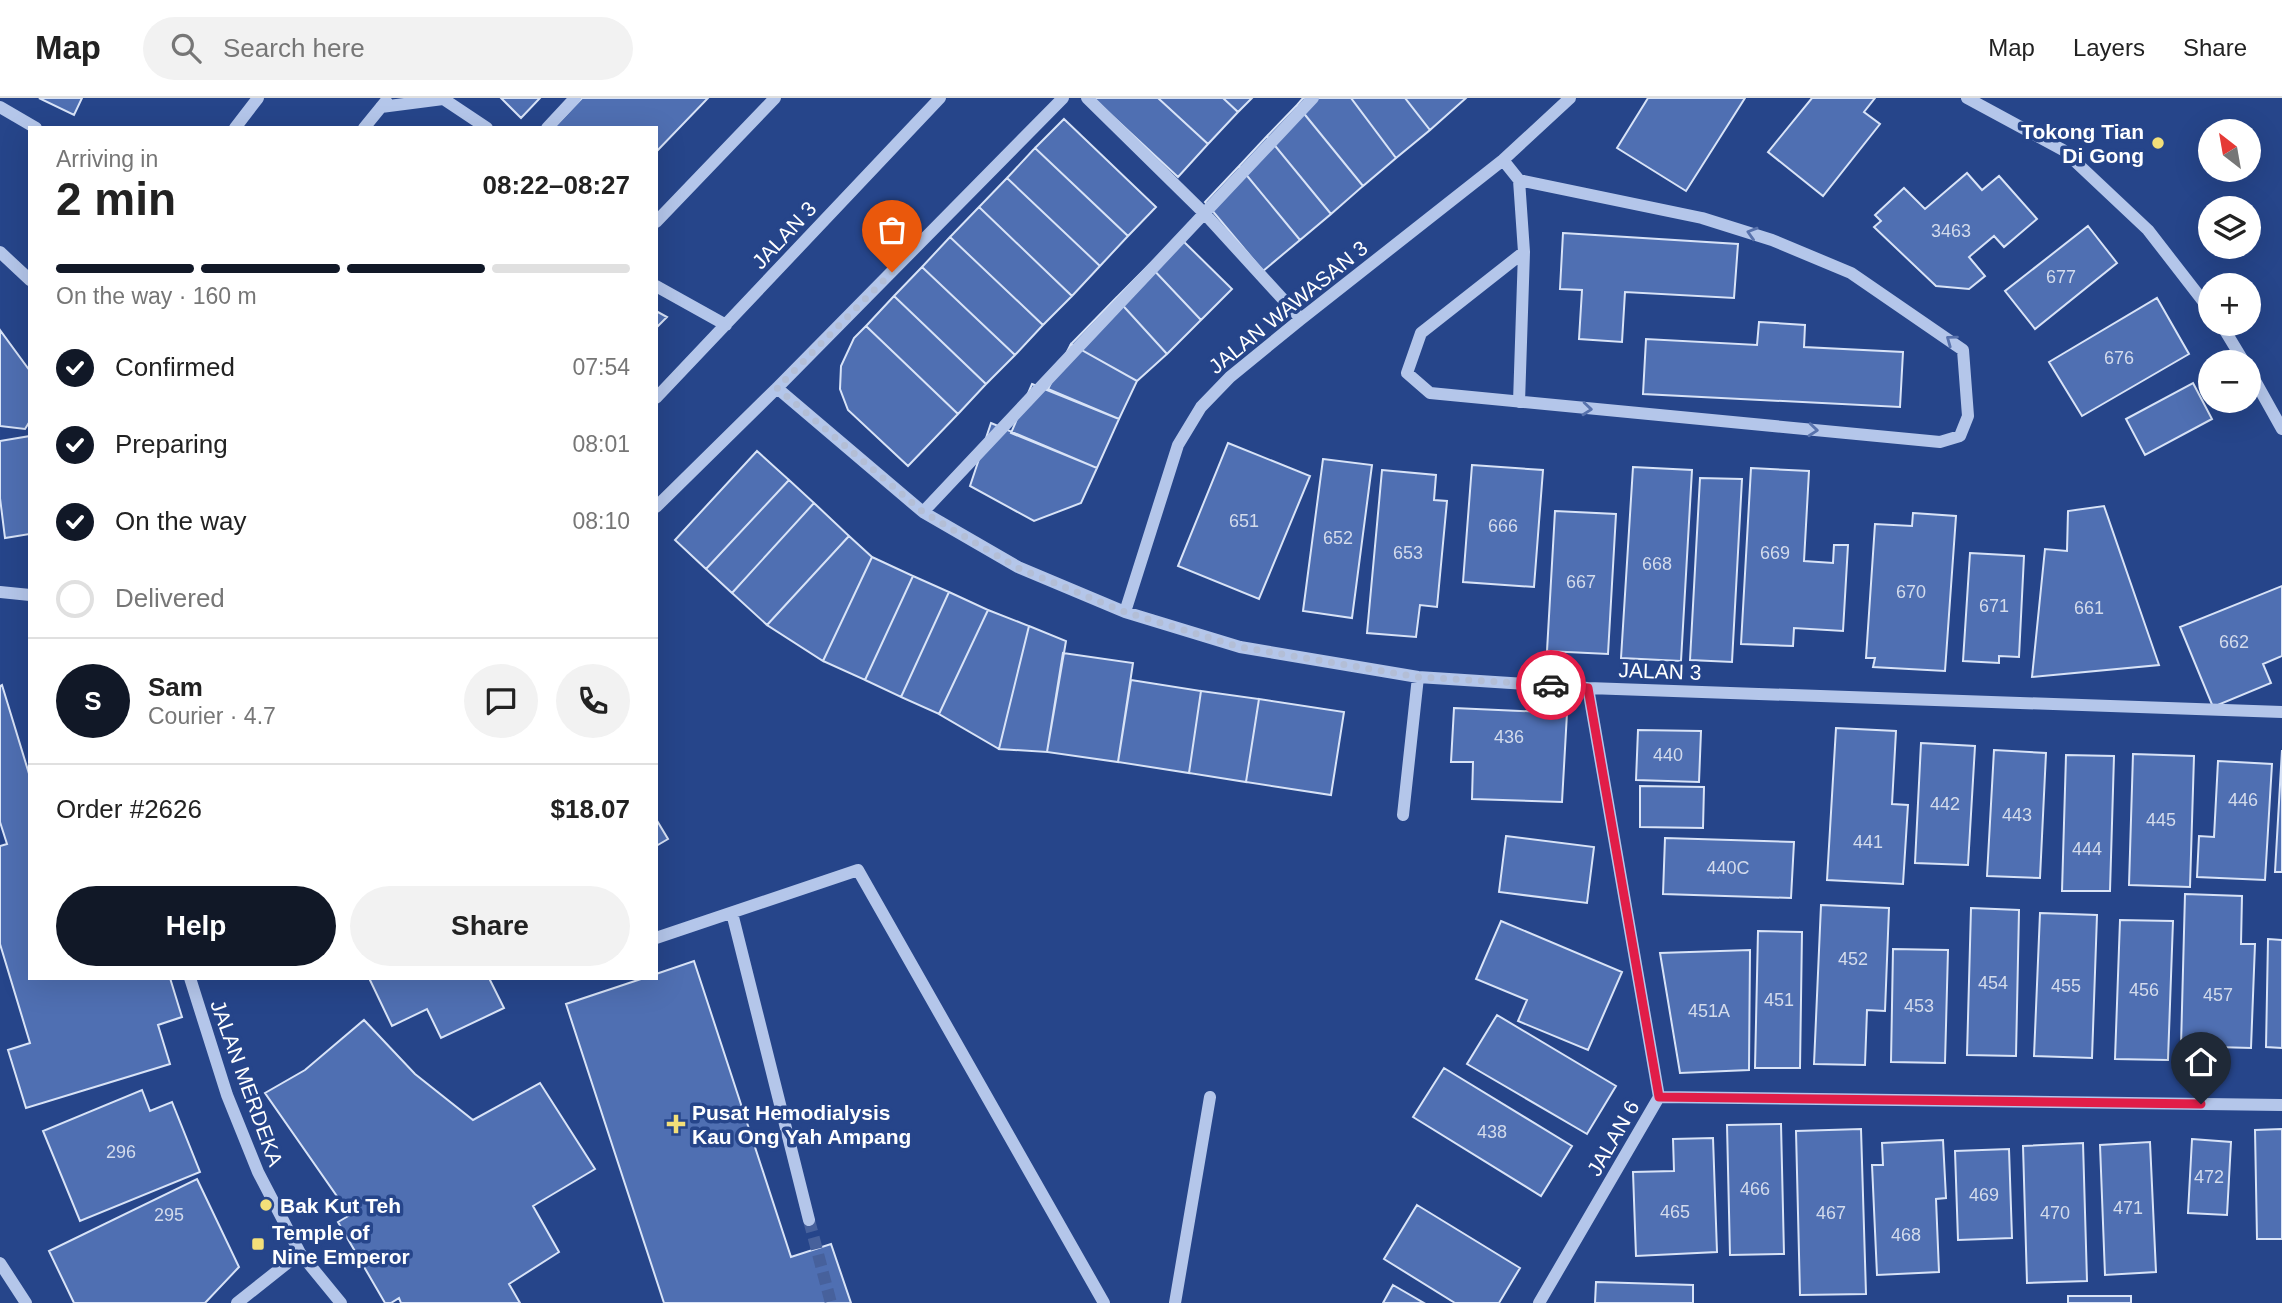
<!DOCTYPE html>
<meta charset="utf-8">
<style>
body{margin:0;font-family:Helvetica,sans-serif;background:#f2f2f2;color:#222;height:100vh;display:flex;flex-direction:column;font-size:26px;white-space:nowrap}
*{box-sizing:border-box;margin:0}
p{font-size:23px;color:#767676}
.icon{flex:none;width:38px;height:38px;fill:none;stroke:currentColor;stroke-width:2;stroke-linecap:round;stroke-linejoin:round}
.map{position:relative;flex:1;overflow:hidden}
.drawer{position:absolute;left:28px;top:28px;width:630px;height:854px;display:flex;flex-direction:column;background:#fff;border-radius:0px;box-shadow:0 7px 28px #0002}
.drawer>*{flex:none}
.needle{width:46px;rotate:329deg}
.fabs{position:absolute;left:2198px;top:21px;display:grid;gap:14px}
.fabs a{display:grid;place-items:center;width:63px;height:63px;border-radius:50%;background:#fff;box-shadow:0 7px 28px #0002;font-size:35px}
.pin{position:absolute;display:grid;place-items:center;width:60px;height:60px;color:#fff;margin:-72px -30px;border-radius:50% 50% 50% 0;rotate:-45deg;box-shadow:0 0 7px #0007}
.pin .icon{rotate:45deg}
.courier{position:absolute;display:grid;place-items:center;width:70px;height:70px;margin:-35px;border:5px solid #e11d48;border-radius:50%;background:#fff;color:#222;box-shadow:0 2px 9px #0007}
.summary em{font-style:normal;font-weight:700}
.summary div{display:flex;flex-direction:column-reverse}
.summary{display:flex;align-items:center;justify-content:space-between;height:119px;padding:0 28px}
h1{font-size:46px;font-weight:700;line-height:52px}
.bar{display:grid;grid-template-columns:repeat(4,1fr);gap:10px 7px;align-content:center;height:84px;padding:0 28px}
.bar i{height:9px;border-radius:5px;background:#e0e0e0}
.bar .active{background:#111827}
.bar p{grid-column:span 4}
.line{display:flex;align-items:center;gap:18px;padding:0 28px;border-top:2px solid #e0e0e0}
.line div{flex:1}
.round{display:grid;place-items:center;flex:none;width:74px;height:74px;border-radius:37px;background:#f2f2f2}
ol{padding:0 28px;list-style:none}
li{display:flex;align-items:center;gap:21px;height:77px}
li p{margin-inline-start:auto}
li .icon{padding:7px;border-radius:50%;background:#111827;color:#fff;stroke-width:4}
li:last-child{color:#767676}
li i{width:38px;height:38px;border:4px solid #e0e0e0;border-radius:50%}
.action{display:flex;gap:14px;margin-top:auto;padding:14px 28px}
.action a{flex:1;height:80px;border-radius:42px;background:#111827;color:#fff;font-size:28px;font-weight:700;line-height:80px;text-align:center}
.action a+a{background:#f2f2f2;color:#222}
header{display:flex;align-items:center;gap:42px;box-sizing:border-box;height:98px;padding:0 35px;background:#fff;border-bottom:2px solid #e0e0e0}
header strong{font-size:33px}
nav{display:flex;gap:38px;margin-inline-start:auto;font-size:24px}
.search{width:490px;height:63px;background:#f2f2f2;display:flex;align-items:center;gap:18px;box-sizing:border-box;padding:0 24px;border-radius:38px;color:#767676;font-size:26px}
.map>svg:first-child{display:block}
</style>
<header>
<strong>Map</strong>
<div class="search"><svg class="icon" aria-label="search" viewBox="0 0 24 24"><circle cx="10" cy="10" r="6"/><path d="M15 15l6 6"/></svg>Search here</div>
<nav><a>Map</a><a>Layers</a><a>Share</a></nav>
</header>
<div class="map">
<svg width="2282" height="1205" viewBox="0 0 2282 1205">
<rect width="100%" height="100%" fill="#26458a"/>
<path fill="#4f6fb2" stroke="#d8e3f7" stroke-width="2" d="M39,0H82L74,17Z
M501,0H540L521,20Z
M582,0H708L656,54V30H553Z
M1093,0H1158L1208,46L1178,79Z
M1158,0H1223L1238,14L1208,46Z
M1223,0H1252L1238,14Z
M1303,0H1351L1396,60L1363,88L1297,7Z
M1351,0H1405L1430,32L1396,60Z
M1405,0H1466L1430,32Z
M1648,0H1745L1686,93L1617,50Z
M1812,0H1875L1864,14L1880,26L1823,98L1768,54Z
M1297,7L1363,88L1331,116L1267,38Z
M1064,21L1156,109L1128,138L1035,50Z
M1267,38L1331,116L1300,142L1239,68Z
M1035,50L1128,138L1100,168L1007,80Z
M1239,68L1300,142L1263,173L1205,104Z
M1967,75L1982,92L1999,78L2037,121L2004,149L1994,138L1969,159L1985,178L1969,191L1936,188L1874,129L1881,123L1875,117L1904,90L1925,111Z
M1007,80L1100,168L1072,198L979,109Z
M979,109L1072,198L1043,227L950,139Z
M2088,128L2117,165L2035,231L2005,193Z
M1563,135L1738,146L1734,200L1625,194L1622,244L1579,241L1582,192L1560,191Z
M1178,138L1232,191L1201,222L1149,167Z
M950,139L1043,227L1015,257L922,169Z
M1149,167L1201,222L1167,256L1116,200Z
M922,169L1015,257L986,286L894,198Z
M894,198L986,286L958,316L866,228Z
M1116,200L1167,256L1137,283L1071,246Z
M2157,200L2189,256L2082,318L2049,264Z
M656,213L667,219L656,230Z
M1759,224L1805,227L1804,249L1903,254L1900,309L1643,296L1646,241L1757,247Z
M866,228L958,316L908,368L848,312L840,291L841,268L854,240Z
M0,232L30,273V323L25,331L0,328Z
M1071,246L1137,283L1119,321L1048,291Z
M2193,285L2212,321L2145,357L2126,321Z
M1032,286L1119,321L1097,370L1011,335Z
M991,325L1097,370L1081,405L1034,423L970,388Z
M30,338V436L5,440L0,400V343Z
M1228,345L1310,378L1259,501L1178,468Z
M757,353L789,382L706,471L675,442Z
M1323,361L1372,367L1352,520L1303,513Z
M1472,367L1543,372L1534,489L1463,484Z
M1633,369L1692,372L1681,563L1621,560Z
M1751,370L1809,373L1804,463L1833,465L1834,447H1848L1843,533L1794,530L1793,548L1741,546Z
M1382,372L1436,377L1434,402L1447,403L1437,509L1420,507L1416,539L1367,535Z
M1700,380L1742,381L1732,564L1690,562Z
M789,382L814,405L732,495L706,471Z
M814,405L849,438L767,527L732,495Z
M2104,408L2159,567L2032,579L2045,451L2067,453L2068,413Z
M1555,413L1616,416L1608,556L1547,553Z
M1913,415L1956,418L1945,573L1873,569L1875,560H1866L1875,426L1912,428Z
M849,438L872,459L823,563L767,527Z
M1970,455L2024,458L2019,559L1999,558V565L1963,563Z
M872,459L913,478L865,582L823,563Z
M913,478L949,494L901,599L865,582Z
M2282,488V558L2263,566L2271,585L2213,609L2180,529Z
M949,494L988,512L939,616L901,599Z
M988,512L1029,528L999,651L939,616Z
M1029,528L1066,543L1047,654L999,651Z
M1063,555L1133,565L1118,664L1047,654Z
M1131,582L1201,593L1189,675L1118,664Z
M2,587L30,679V880H170L182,919L158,927L170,966L26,1010L8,952L30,945L0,846V748L7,746L0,724V588Z
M1201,593L1259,601L1246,684L1189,675Z
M1259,601L1344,614L1331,697L1246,684Z
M1454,610L1567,615L1562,704L1472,701L1473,664H1451Z
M1836,630L1896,633L1892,706L1908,707L1903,786L1827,782Z
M1638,632L1701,633L1699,684L1636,682Z
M1921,645L1975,648L1968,767L1915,765Z
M1994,652L2046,655L2040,780L1987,778Z
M2282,652V774H2275Z
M2133,656L2194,658L2190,789L2129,787Z
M2066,657L2114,658L2110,793H2062Z
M2218,663L2272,666L2265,782L2197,779L2199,738L2214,739Z
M1640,688L1704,689L1703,730L1640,729Z
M656,721L668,741L656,748Z
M1506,738L1594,749L1587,805L1499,794Z
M1665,740L1794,744L1791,800L1663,796Z
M2185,796L2242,798L2241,846H2255L2251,950L2181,948Z
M1821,807L1889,810L1885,913L1867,912L1865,967L1814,966Z
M1971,810L2019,812L2016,958L1967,957Z
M2040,815L2097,817L2092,960L2034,958Z
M2120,822L2173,823L2168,962L2115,961Z
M1501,823L1622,874L1588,952L1518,923L1527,902L1476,881Z
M1758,833L1802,834L1800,970H1755Z
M2268,841L2282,842V950L2266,949Z
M1893,851L1948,852L1945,965L1891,964Z
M1750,852L1749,972L1680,975L1660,855Z
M694,863L791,1159L831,1146L851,1205H664L566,906L644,880H656V876Z
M369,880H489L504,910L441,940L427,911L392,928Z
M1497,917L1616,988L1587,1036L1467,966Z
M364,922L415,976L473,1022L540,985L595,1071L533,1108L559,1154L509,1186L520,1205H401L399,1200L391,1205H385L338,1124L350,1117L265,995L305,972Z
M1444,970L1572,1048L1541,1098L1413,1019Z
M142,992L150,1013L172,1004L200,1074L80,1123L43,1033Z
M1781,1026L1784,1156L1730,1157L1727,1027Z
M1861,1031L1866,1196L1800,1197L1796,1033Z
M2282,1031V1141H2257L2255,1032Z
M1713,1040L1717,1154L1636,1158L1633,1074L1674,1073L1673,1041Z
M2192,1041L2231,1044L2227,1117L2188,1115Z
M1943,1042L1946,1100L1936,1101L1939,1174L1877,1177L1872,1067H1883L1882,1045Z
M2150,1044L2156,1174L2105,1177L2100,1047Z
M2083,1045L2087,1183L2027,1185L2023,1048Z
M2009,1051L2012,1140L1958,1142L1955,1053Z
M197,1081L239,1169L205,1205H74L49,1153Z
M1417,1107L1520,1170L1499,1205H1455L1384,1161Z
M1596,1184L1693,1187V1205H1595Z
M1393,1187L1424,1205H1383Z
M2068,1198H2131V1205H2068Z"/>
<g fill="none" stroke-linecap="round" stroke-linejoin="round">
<path stroke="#47619c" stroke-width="12" stroke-dasharray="12 6" stroke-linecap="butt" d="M809,1122L831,1205"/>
<path stroke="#b4c6ea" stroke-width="12" d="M442,0L487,30
M1087,0L1205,116L1301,221
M1967,0L2063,52L2148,132L2210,212
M0,9L36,30
M381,9L443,1
M235,30L258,0
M364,30L386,3
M547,30L575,0
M1503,62L1519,82L1524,154L1519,304
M1519,82L1702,120L1772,142L1851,175L1963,252L1968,318L1960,338L1940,344L1430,295L1407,275L1421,235L1524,154
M656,124L775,0
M0,154L30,182
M656,188L726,227
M2221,226L2244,264
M2249,272L2282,331
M777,290L923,414L1018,469L1125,514L1240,549L1418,579L1588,590L2282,614
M656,300L940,0
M656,409L777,290L1063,0
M923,414L1313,0
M0,494L30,497
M1125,514L1178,347L1201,309L1230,279L1301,221L1503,62L1570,0
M1403,717L1418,579
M732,815L809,1122
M656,840L858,772L1104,1205
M190,880L227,997L258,1074L300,1155L341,1205
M1659,999L2282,1007
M0,1165L26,1205
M237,1205L300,1155
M1175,1205L1210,999
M1539,1205L1659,999L1588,590"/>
</g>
<defs><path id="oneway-chevron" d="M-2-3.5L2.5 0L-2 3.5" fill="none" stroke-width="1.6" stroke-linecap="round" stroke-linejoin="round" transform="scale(1.75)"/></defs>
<g stroke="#5872ac">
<use href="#oneway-chevron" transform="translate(1752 135) rotate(-163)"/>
<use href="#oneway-chevron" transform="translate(1951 242) rotate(-144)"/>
<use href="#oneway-chevron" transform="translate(1587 311) rotate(5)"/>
<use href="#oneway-chevron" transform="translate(1813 332) rotate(5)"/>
</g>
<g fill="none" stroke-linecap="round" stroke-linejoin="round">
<path stroke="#b3bed6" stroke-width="7" stroke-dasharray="0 12.6" d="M892,174L777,290L923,414L1018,470L1125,514L1240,549L1418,579L1551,587"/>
<path stroke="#e11d48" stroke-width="9" d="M1551,587L1588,590L1659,999L2201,1006"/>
</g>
<g fill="#f3df79" stroke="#26458a" stroke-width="2.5">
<circle cx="2158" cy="45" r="7"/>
<path d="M672.5 1015.5h7v7h7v7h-7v7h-7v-7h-7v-7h7z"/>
<circle cx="266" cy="1107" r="7"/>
<rect x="251" y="1139" width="14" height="14" rx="3.5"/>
</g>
<g text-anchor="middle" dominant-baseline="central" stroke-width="7" stroke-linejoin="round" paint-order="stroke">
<g font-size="18" fill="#d3dbec">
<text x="1951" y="133">3463</text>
<text x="2061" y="179">677</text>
<text x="2119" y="260">676</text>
<text x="1244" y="423">651</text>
<text x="1503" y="428">666</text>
<text x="1338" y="440">652</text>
<text x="1408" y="455">653</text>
<text x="1775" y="455">669</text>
<text x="1657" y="466">668</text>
<text x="1581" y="484">667</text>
<text x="1911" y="494">670</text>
<text x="1994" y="508">671</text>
<text x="2089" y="510">661</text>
<text x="2234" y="544">662</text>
<text x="1509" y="639">436</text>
<text x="1668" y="657">440</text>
<text x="2243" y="702">446</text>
<text x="1945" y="706">442</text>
<text x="2017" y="717">443</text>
<text x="2161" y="722">445</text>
<text x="1868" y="744">441</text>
<text x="2087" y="751">444</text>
<text x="1728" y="770">440C</text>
<text x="1853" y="861">452</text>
<text x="1993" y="885">454</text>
<text x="2066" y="888">455</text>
<text x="2144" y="892">456</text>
<text x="2218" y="897">457</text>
<text x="1779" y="902">451</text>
<text x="1919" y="908">453</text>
<text x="1709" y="913">451A</text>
<text x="1492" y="1034">438</text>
<text x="121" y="1054">296</text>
<text x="2209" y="1079">472</text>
<text x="1755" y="1091">466</text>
<text x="1984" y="1097">469</text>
<text x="2128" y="1110">471</text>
<text x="1675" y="1114">465</text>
<text x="1831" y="1115">467</text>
<text x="2055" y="1115">470</text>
<text x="169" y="1117">295</text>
<text x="1906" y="1137">468</text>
</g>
<g font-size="21" font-weight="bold" fill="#fff" stroke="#26458a" text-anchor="start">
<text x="2144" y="33" text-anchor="end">Tokong Tian<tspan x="2144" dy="24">Di Gong</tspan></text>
<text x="692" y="1014">Pusat Hemodialysis<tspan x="692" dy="24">Kau Ong Yah Ampang</tspan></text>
<text x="280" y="1107">Bak Kut Teh</text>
<text x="272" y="1134">Temple of<tspan x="272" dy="24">Nine Emperor</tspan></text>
</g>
<g font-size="21" fill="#fff" stroke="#26458a">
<text transform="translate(784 137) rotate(-47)">JALAN 3</text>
<text transform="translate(1288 209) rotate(-39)">JALAN WAWASAN 3</text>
<text transform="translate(1660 573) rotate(2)">JALAN 3</text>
<text transform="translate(247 985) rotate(70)">JALAN MERDEKA</text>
<text transform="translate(1613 1040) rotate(-60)">JALAN 6</text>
</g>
</g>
</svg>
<div class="fabs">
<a><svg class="needle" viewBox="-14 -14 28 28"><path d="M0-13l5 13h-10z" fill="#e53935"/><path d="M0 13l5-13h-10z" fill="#767676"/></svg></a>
<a><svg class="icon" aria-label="layers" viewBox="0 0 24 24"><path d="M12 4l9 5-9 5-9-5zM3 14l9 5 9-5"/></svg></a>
<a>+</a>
<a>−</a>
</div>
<div class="pin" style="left:892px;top:174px;background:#ea580c"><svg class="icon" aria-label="bag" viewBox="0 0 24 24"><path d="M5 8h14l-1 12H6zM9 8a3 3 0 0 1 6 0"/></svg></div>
<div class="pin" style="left:2201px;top:1006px;background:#1f2937"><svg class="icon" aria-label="home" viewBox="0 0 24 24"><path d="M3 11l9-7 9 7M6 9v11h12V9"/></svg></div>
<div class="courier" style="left:1551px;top:587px"><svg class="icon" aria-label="car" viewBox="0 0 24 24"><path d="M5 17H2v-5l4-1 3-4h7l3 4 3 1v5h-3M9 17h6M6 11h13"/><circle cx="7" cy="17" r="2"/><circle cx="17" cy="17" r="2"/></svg></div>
<section class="drawer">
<div class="summary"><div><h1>2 min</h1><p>Arriving in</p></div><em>08:22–08:27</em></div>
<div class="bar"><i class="active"></i><i class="active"></i><i class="active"></i><i></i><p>On the way · 160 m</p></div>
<ol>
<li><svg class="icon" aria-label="check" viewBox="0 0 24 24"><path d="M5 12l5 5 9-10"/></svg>Confirmed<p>07:54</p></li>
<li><svg class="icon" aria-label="check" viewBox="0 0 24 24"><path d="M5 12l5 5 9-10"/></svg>Preparing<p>08:01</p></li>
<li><svg class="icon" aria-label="check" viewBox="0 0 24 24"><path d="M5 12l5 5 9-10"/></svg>On the way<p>08:10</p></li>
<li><i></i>Delivered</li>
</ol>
<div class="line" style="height:126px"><b class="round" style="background:#111827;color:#fff">S</b><div><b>Sam</b><p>Courier · 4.7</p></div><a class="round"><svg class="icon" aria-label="chat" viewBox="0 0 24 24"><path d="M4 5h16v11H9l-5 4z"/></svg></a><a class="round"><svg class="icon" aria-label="phone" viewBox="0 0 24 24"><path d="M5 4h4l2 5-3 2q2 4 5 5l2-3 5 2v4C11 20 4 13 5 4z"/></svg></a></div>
<div class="line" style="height:91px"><div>Order #2626</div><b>$18.07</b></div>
<div class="action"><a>Help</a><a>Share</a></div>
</section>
</div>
